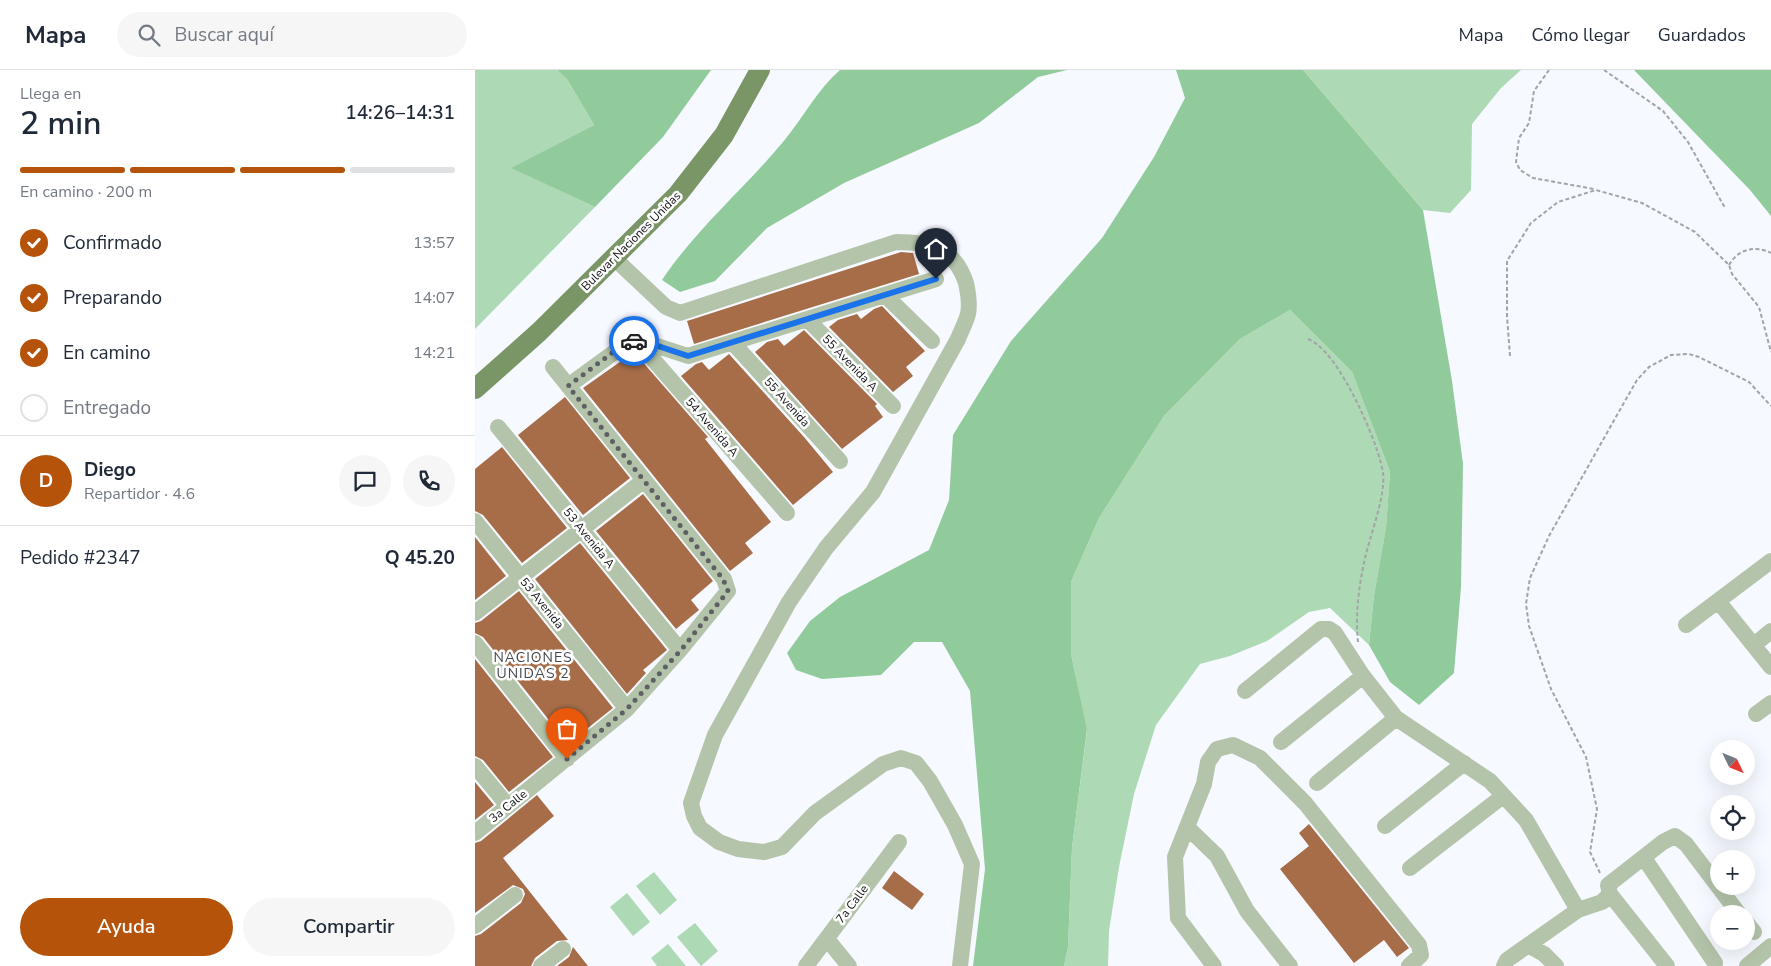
<!DOCTYPE html>
<html lang="es">
<meta charset="utf-8">
<style>
body{margin:0;font-family:"Nunito Sans",sans-serif;background:#f6f6f7;color:#1f2937;height:100vh;display:flex;flex-direction:column;font-size:19px;white-space:nowrap}
*{box-sizing:border-box;margin:0}
p{font-size:16px;color:#747a83}
.icon{flex:none;width:28px;height:28px;fill:none;stroke:currentColor;stroke-width:2;stroke-linecap:round;stroke-linejoin:round}
.map{position:relative;flex:1;overflow:hidden}
.details{display:flex;flex-direction:column;background:#fff;width:475px}
.details>*{flex:none}
.needle{width:32px;rotate:133deg}
.fabs{position:absolute;left:1235px;top:670px;display:grid;gap:10px}
.fabs a{display:grid;place-items:center;width:45px;height:45px;border-radius:50%;background:#fff;box-shadow:0 5px 20px #0002;font-size:25px}
.pin{position:absolute;display:grid;place-items:center;width:42px;height:42px;color:#fff;margin:-51px -21px;border-radius:50% 50% 50% 0;rotate:-45deg;box-shadow:0 0 5px #0007}
.pin .icon{rotate:45deg}
.courier{position:absolute;display:grid;place-items:center;width:50px;height:50px;margin:-25px;border:4px solid #1a73e8;border-radius:50%;background:#fff;color:#222;box-shadow:0 1px 6px #0007}
.overview em{font-style:normal;font-weight:600}
.overview div{display:flex;flex-direction:column-reverse}
.overview{display:flex;align-items:center;justify-content:space-between;height:85px;padding:0 20px}
h1{font-size:32px;font-weight:600;line-height:38px}
.bar{display:grid;grid-template-columns:repeat(4,1fr);gap:8px 5px;align-content:center;height:60px;padding:0 20px}
.bar i{height:6px;border-radius:4px;background:#e0e1e3}
.bar .active{background:#b45309}
.bar p{grid-column:span 4}
.line{display:flex;align-items:center;gap:12px;padding:0 20px;border-top:1px solid #e0e1e3}
.line div{flex:1}
.round{display:grid;place-items:center;flex:none;width:52px;height:52px;border-radius:26px;background:#f6f6f7}
ol{padding:0 20px;list-style:none}
li{display:flex;align-items:center;gap:15px;height:55px}
li p{margin-inline-start:auto}
li .icon{padding:5px;border-radius:50%;background:#b45309;color:#fff;stroke-width:4}
li:last-child{color:#747a83}
li i{width:28px;height:28px;border:2px solid #e0e1e3;border-radius:50%}
.primary-button{display:flex;gap:10px;margin-top:auto;padding:10px 20px}
.primary-button a{flex:1;height:58px;border-radius:30px;background:#b45309;color:#fff;font-size:20px;font-weight:600;line-height:58px;text-align:center}
.primary-button a+a{background:#f6f6f7;color:#1f2937}
header{display:flex;align-items:center;gap:30px;box-sizing:border-box;height:70px;padding:0 25px;background:#fff;border-bottom:1px solid #e0e1e3}
header strong{font-size:24px}
nav{display:flex;gap:28px;margin-inline-start:auto;font-size:18px}
.search{width:350px;height:45px;background:#f6f6f7;display:flex;align-items:center;gap:12px;box-sizing:border-box;padding:0 18px;border-radius:28px;color:#747a83;font-size:19px}
main{display:flex;flex:1;min-height:0}
.map>svg:first-child{display:block}
</style>
<header>
<strong>Mapa</strong>
<div class="search"><svg class="icon" aria-label="search" viewBox="0 0 24 24"><circle cx="10" cy="10" r="6"/><path d="M15 15l6 6"/></svg>Buscar aquí</div>
<nav><a>Mapa</a><a>Cómo llegar</a><a>Guardados</a></nav>
</header>
<main>
<section class="details">
<div class="overview"><div><h1>2 min</h1><p>Llega en</p></div><em>14:26–14:31</em></div>
<div class="bar"><i class="active"></i><i class="active"></i><i class="active"></i><i></i><p>En camino · 200 m</p></div>
<ol>
<li><svg class="icon" aria-label="check" viewBox="0 0 24 24"><path d="M5 12l5 5 9-10"/></svg>Confirmado<p>13:57</p></li>
<li><svg class="icon" aria-label="check" viewBox="0 0 24 24"><path d="M5 12l5 5 9-10"/></svg>Preparando<p>14:07</p></li>
<li><svg class="icon" aria-label="check" viewBox="0 0 24 24"><path d="M5 12l5 5 9-10"/></svg>En camino<p>14:21</p></li>
<li><i></i>Entregado</li>
</ol>
<div class="line" style="height:90px"><b class="round" style="background:#b45309;color:#fff">D</b><div><b>Diego</b><p>Repartidor · 4.6</p></div><a class="round"><svg class="icon" aria-label="chat" viewBox="0 0 24 24"><path d="M4 5h16v11H9l-5 4z"/></svg></a><a class="round"><svg class="icon" aria-label="phone" viewBox="0 0 24 24"><path d="M5 4h4l2 5-3 2q2 4 5 5l2-3 5 2v4C11 20 4 13 5 4z"/></svg></a></div>
<div class="line" style="height:65px"><div>Pedido #2347</div><b>Q 45.20</b></div>
<div class="primary-button"><a>Ayuda</a><a>Compartir</a></div>
</section>
<div class="map">
<svg width="1296" height="896" viewBox="0 0 1296 896">
<rect width="100%" height="100%" fill="#f6f9ff"/>
<path fill="#addab4" d="M0,0H82L92,9L119,55L37,98L120,137L0,259Z
M828,0H1046L1026,18L997,54L996,120L975,143L948,140Z
M815,240L877,302L915,402L911,459L899,525L894,575L855,538L834,542L792,571L755,586L725,594L681,655L659,724L644,797L634,861L633,896H589L593,877L597,778L612,660L596,584V512L624,448L689,346L765,269Z
M179,802L202,830L185,845L161,816Z
M152,823L175,852L158,866L135,837Z
M220,853L243,881L226,896L202,867Z
M193,874L211,896H182L176,888Z"/>
<path fill="#92cb9b" d="M82,0H236L188,67L120,137L36,98L119,55L92,9Z
M365,0H592L563,7L504,53L369,113L292,158L240,211L205,222L187,210C221,159 269,119 308,72C328,48 342,20 365,0Z
M701,0H828L948,140L977,311L988,394L986,517L979,603L944,635L915,612L894,575L899,525L911,458L915,402L877,302L815,240L765,269L689,346L624,448L596,512V584L612,659L597,778L593,877L589,896H498L510,799L495,621L467,572H439L406,605L347,609L321,600L312,583L335,551L365,527L454,480L474,430L478,365L536,271L627,168L679,87L710,28Z
M1159,0H1296V146L1275,120Z"/>
<path fill="#a66d48" d="M426,182L438,183L444,204L219,274L212,251Z
M407,236L450,281L431,297L438,306L418,322L354,257L363,250L382,244L386,249L399,239Z
M329,260L402,334L400,336L408,347L367,379L280,282L292,272L303,269L309,276Z
M159,282L233,367L230,369L296,452L270,473L278,483L255,501L108,318Z
M254,284L329,367L358,402L318,435L206,306L221,294L227,292L234,300Z
M90,327L155,408L108,445L43,365Z
M27,377L92,458L47,493L8,445L0,441V399Z
M168,424L238,511L216,530L224,540L201,559L121,461Z
M0,467L31,506L0,530Z
M105,473L192,580L168,600L171,603L152,624L60,509Z
M44,521L138,638L93,674L8,567L0,563V553L6,551Z
M0,589L78,687L34,722L8,690L0,686Z
M0,712L19,735L0,750Z
M62,725L79,746L28,788L93,870L82,871L60,888L56,896H0V866L6,864L46,833L50,824L48,819L38,815L0,843V773L6,771Z
M834,754L934,878L922,887L909,870L879,893L805,799L834,776L824,763Z
M419,801L449,824L437,840L407,818Z
M98,877L113,896H82L94,887Z"/>
<g fill="none" stroke-linecap="round" stroke-linejoin="round">
<path stroke="#a2a4a9" stroke-width="2" stroke-dasharray="4 2.5" stroke-linecap="butt" d="M1074,0L1059,21L1054,53L1044,68L1041,92L1045,100L1058,108L1119,119
M1129,0L1188,41L1213,72L1250,138
M1254,195C1263,179 1280,175 1296,183
M833,269C850,276 865,301 874,317C886,339 904,378 908,403C911,425 895,466 890,488C884,515 880,545 883,572
M1035,286L1032,246V191L1056,153L1083,132L1121,120L1167,133L1220,162L1254,195L1257,204L1284,237L1296,282
M1125,803L1115,782L1122,739L1111,687L1076,619L1054,556L1051,534L1055,508L1074,466L1142,345L1162,310L1174,297L1196,285L1214,284L1224,287L1274,312L1296,336"/>
<path stroke="#b4c4aa" stroke-width="16" d="M140,189L191,237L205,243L421,172C455,172 479,177 491,213C493,222 495,234 493,244C491,252 486,261 483,269L398,422L351,478L314,532L240,665L216,733L219,746L225,758L244,772L263,779L289,782L307,777L340,743L408,694L426,688L441,693L455,711L480,755L497,794L485,896
M411,226L457,271
M333,250L418,336
M162,271L312,443
M258,273L365,391
M93,316L152,273L167,271L213,286L461,209
M23,357L205,580
M0,451L152,639
M1243,531L1296,597
M0,543L168,411
M1211,555L1296,491
M0,573L92,689
M1279,575L1296,561
M770,621L846,559H854L860,563L888,606L921,648L1015,711L1051,750L1103,840
M1281,644L1296,633
M806,672L888,606
M0,696L33,736
M842,713L921,648
M910,756L989,693
M713,758L742,786L772,841L815,896
M0,763L152,639L205,580L253,521L249,509L78,297
M1169,788L1240,893
M935,798L1028,726
M1271,852L1279,862
M0,856L40,825
M352,869L374,896
M1053,875L1069,884L1081,896
M66,896L88,879
M331,896L424,772
M739,896L703,848L700,787L729,714L733,692L742,679L758,675L785,688L830,733L944,875L946,885L934,896
M1029,896L1032,890L1103,840L1127,832L1135,824
M1192,896L1135,824L1133,815L1188,772L1200,766L1211,774L1264,844
M1272,896L1296,876"/>
<path stroke="#7a9666" stroke-width="20" d="M0,319L64,262L203,124L249,65L285,0"/>
</g>
<g fill="none" stroke-linecap="round" stroke-linejoin="round">
<path stroke="#5f6064" stroke-width="5" stroke-dasharray="0 9" d="M92,689L152,639L206,580L253,521L248,509L93,316L145,277L159,271"/>
<path stroke="#1a73e8" stroke-width="6" d="M159,271L171,272L213,286L461,209"/>
</g>
<g text-anchor="middle" dominant-baseline="central" stroke-width="5" stroke-linejoin="round" paint-order="stroke">
<g font-size="12" fill="#0d0e10" stroke="#fff">
<text transform="translate(156 171) rotate(-45)">Bulevar Naciones Unidas</text>
<text transform="translate(375 293) rotate(46)">55 Avenida A</text>
<text transform="translate(312 332) rotate(48)">55 Avenida</text>
<text transform="translate(237 357) rotate(49)">54 Avenida A</text>
<text transform="translate(114 468) rotate(51)">53 Avenida A</text>
<text transform="translate(67 533) rotate(51)">53 Avenida</text>
<text transform="translate(33 736) rotate(-39)">3a Calle</text>
<text transform="translate(377 834) rotate(-53)">7a Calle</text>
</g>
<g font-size="14" letter-spacing="1" fill="#43464b" stroke="#fff">
<text x="58" y="587">NACIONES<tspan x="58" dy="16">UNIDAS 2</tspan></text>
</g>
</g>
</svg>
<div class="fabs">
<a><svg class="needle" viewBox="-14 -14 28 28"><path d="M0-13l5 13h-10z" fill="#e53935"/><path d="M0 13l5-13h-10z" fill="#747a83"/></svg></a>
<a><svg class="icon" aria-label="locate" viewBox="0 0 24 24"><circle cx="12" cy="12" r="6"/><path d="M12 2v4M12 18v4M2 12h4M18 12h4"/></svg></a>
<a>+</a>
<a>−</a>
</div>
<div class="pin" style="left:92px;top:689px;background:#ea580c"><svg class="icon" aria-label="bag" viewBox="0 0 24 24"><path d="M5 8h14l-1 12H6zM9 8a3 3 0 0 1 6 0"/></svg></div>
<div class="pin" style="left:461px;top:209px;background:#1f2937"><svg class="icon" aria-label="home" viewBox="0 0 24 24"><path d="M3 11l9-7 9 7M6 9v11h12V9"/></svg></div>
<div class="courier" style="left:159px;top:271px"><svg class="icon" aria-label="car" viewBox="0 0 24 24"><path d="M5 17H2v-5l4-1 3-4h7l3 4 3 1v5h-3M9 17h6M6 11h13"/><circle cx="7" cy="17" r="2"/><circle cx="17" cy="17" r="2"/></svg></div>
</div>
</main>
